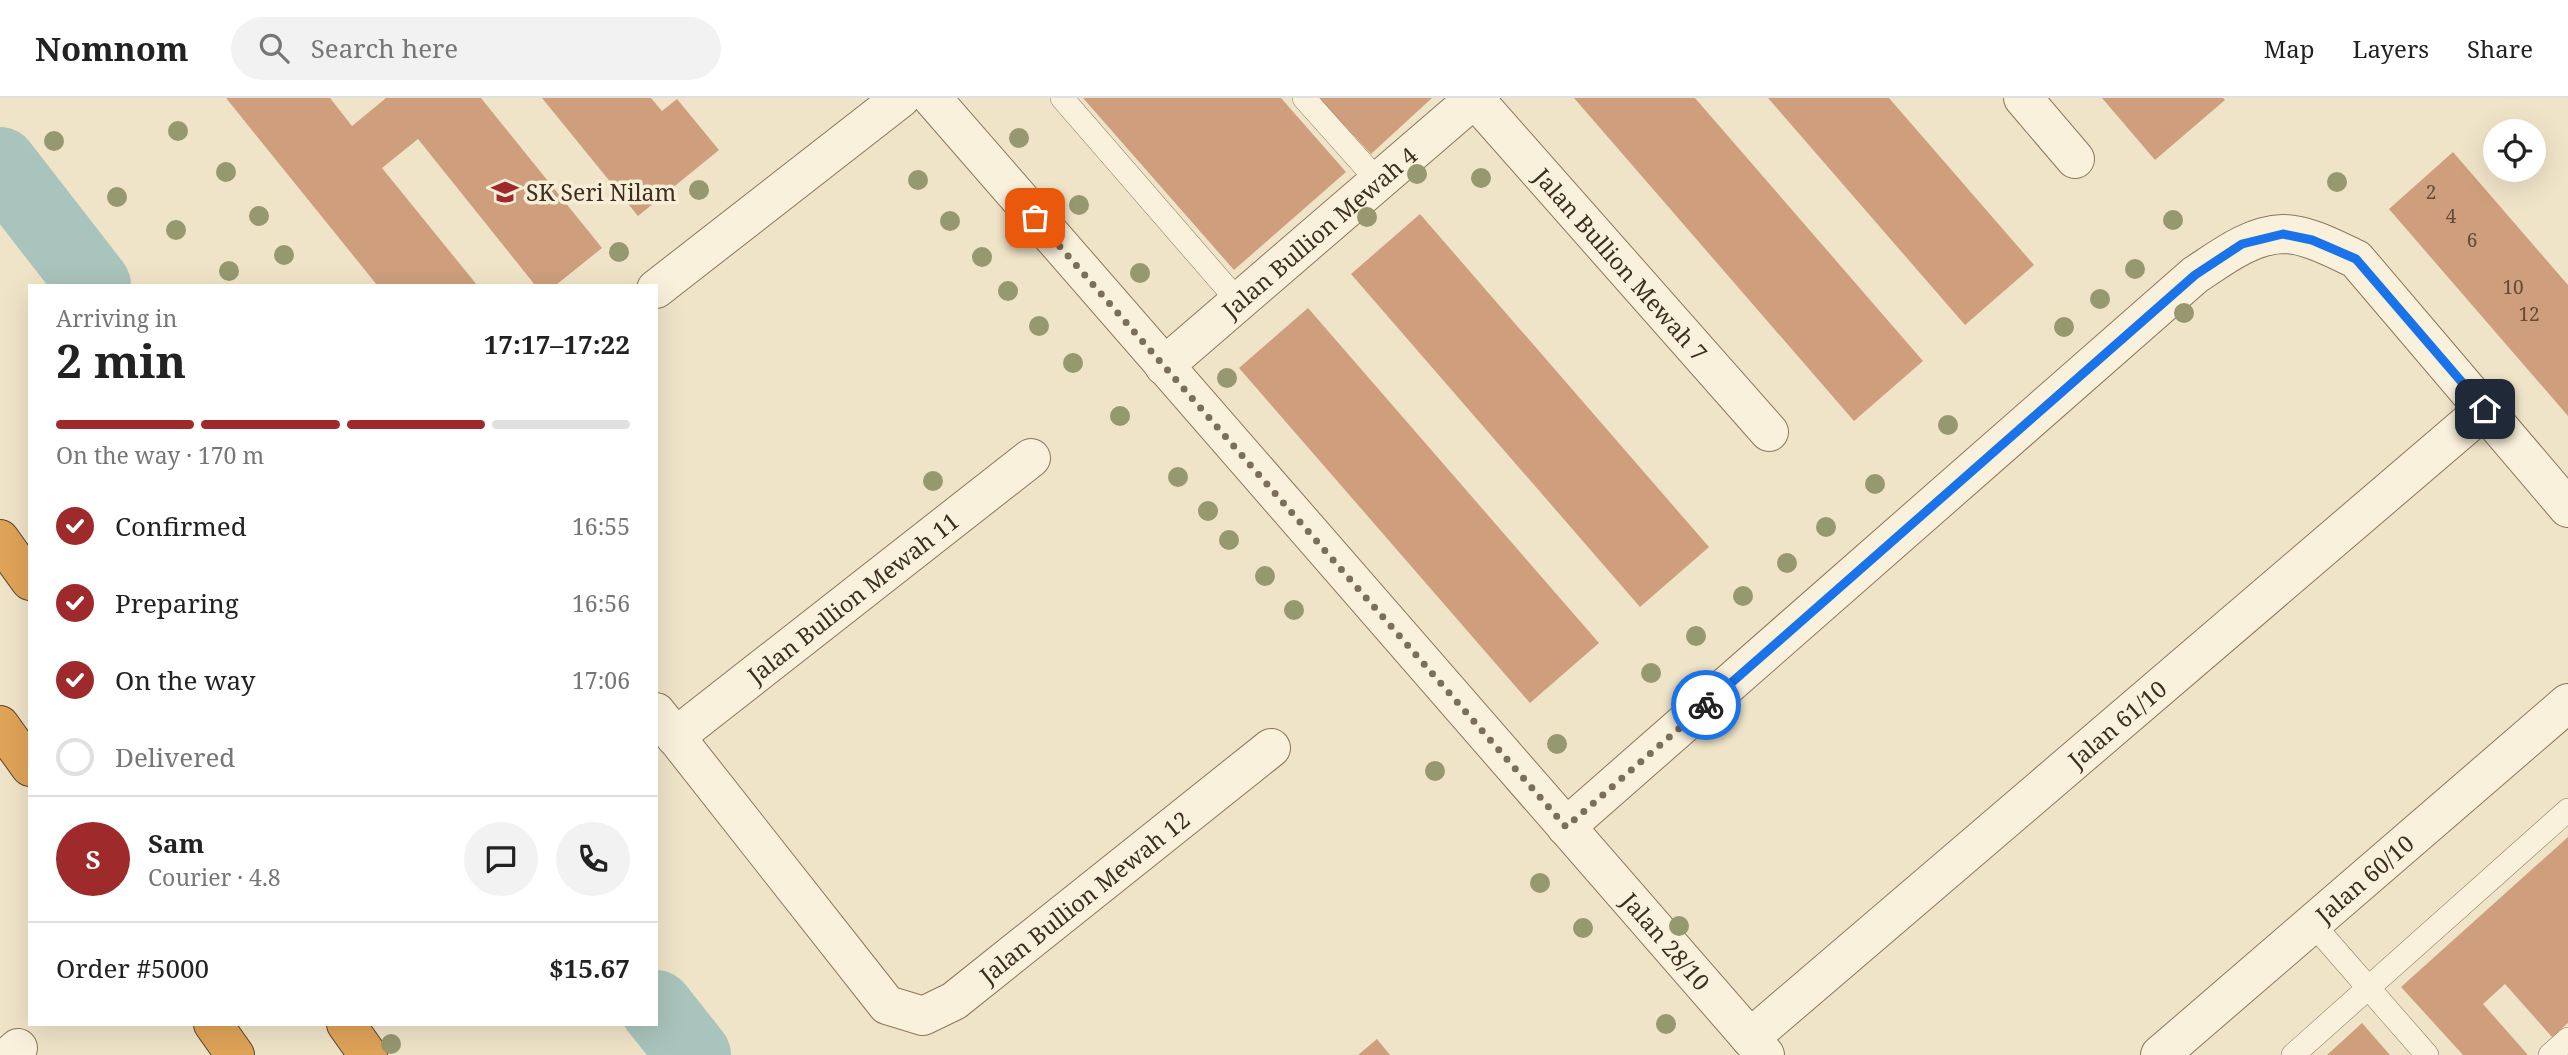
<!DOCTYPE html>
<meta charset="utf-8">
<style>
body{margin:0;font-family:"Noto Serif",serif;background:#f2f2f2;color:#222;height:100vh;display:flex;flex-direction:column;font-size:26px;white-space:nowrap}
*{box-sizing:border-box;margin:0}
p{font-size:23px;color:#767676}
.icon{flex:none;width:38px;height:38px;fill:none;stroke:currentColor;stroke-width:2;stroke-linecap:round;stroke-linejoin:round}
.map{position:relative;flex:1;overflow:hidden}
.details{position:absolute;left:28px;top:186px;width:630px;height:742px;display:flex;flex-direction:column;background:#fff;border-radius:0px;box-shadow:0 7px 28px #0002}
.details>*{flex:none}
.controls{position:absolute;left:2483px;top:21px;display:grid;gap:14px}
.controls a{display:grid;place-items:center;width:63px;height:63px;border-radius:50%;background:#fff;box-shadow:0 7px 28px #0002;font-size:35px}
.pin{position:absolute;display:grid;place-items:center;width:60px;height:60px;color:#fff;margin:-30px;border-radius:14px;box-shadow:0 4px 10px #0006}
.courier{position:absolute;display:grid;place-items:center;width:70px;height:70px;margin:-35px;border:5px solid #1a73e8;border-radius:50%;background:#fff;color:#222;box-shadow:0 2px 9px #0007}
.summary em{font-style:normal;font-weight:700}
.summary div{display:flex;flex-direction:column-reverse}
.summary{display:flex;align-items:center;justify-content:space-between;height:119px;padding:0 28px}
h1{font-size:46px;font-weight:700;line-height:52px}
.bar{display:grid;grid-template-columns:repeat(4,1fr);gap:10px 7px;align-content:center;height:84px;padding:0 28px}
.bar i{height:9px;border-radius:5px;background:#e0e0e0}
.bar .active{background:#9e2a2b}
.bar p{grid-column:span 4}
.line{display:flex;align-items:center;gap:18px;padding:0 28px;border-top:2px solid #e0e0e0}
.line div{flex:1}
.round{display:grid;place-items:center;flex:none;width:74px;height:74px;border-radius:37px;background:#f2f2f2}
ol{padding:0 28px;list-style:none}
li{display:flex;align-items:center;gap:21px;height:77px}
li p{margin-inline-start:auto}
li .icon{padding:7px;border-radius:50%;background:#9e2a2b;color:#fff;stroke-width:4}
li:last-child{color:#767676}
li i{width:38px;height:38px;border:4px solid #e0e0e0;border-radius:50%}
header{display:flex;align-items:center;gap:42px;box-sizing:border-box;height:98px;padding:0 35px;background:#fff;border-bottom:2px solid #e0e0e0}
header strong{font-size:33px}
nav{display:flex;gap:38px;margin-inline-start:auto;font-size:24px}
.search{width:490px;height:63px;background:#f2f2f2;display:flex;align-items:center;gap:18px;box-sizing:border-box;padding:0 24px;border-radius:38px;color:#767676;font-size:26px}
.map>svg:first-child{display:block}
</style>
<header>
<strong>Nomnom</strong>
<div class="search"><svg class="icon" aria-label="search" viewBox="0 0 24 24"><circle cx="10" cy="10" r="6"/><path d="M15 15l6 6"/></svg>Search here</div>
<nav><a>Map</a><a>Layers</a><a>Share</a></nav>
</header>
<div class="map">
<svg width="2568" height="957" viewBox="0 0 2568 957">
<rect width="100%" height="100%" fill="#f0e4c8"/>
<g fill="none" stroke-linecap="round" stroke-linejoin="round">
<path stroke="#a9c4bc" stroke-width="74" d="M0,66L94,187
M656,909L694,957"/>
</g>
<path fill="#cf9f7d" d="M226,0H330L352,28L386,0H481L602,150L556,187H535L418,41L382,70L477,187H377Z
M542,0H651L662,13L677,1L719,52L638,118Z
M1083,0H1281L1346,74L1234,172Z
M1319,0H1432L1371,56Z
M1574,0H1695L1923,263L1854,323Z
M1768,0H1889L2034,167L1965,227Z
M2102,0H2223L2225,2L2155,62Z
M2453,54L2568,187V318L2389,111Z
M1420,116L1709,449L1640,509L1351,176Z
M1308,210L1599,545L1530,605L1239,270Z
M2568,739V925L2552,939L2505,886L2483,906L2528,957H2463L2401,889Z
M2362,925L2390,957H2327Z
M1377,941L1390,957H1358Z"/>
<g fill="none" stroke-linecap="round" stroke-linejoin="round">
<defs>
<path id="service" d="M1062,0L1238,203
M1304,0L1378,83
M2311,824L2427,957
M2293,957L2568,712
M2550,957L2568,941"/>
<g id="minor">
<path id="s1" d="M932,0L1765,957"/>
<path id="s2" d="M1474,0L1769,334"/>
<path d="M2023,0L2075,61"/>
<path d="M656,191L901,0"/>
<path id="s3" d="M1164,268L1475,0"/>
<path id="s4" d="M656,614L887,907L923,918L954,903L1271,650"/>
<path id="s5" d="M675,639L1031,360"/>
<path d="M1566,729L2195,177C2221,160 2250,137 2283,136C2307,136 2334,151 2356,161L2568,410"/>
<path id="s6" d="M1750,940L2485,311"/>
<path d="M10,957L18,950"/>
<path id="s7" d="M2160,957L2568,605"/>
</g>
<path id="motorway" d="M0,441L30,483
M0,627L30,669
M213,926L235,957
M346,926L368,957"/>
</defs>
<use href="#service" stroke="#8d765c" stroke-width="24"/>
<use href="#minor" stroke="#8d765c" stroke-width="40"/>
<use href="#motorway" stroke="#5b4430" stroke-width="40"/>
<use href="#service" stroke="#faf1dc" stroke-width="23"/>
<use href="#minor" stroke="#faf1dc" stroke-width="38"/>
<use href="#motorway" stroke="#e0a458" stroke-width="38"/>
</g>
<g fill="#96986f">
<circle cx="178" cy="33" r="10"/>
<circle cx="1019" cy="40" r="10"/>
<circle cx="54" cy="43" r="10"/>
<circle cx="226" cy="74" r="10"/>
<circle cx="1417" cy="76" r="10"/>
<circle cx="1481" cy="80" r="10"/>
<circle cx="918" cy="82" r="10"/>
<circle cx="2337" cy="84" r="10"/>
<circle cx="699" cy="92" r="10"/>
<circle cx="117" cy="99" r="10"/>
<circle cx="1079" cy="107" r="10"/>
<circle cx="259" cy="118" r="10"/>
<circle cx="1367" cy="119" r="10"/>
<circle cx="2173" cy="122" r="10"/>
<circle cx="950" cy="123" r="10"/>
<circle cx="176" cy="132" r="10"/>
<circle cx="619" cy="154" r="10"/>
<circle cx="284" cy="157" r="10"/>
<circle cx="982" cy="159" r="10"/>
<circle cx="2135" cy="171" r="10"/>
<circle cx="229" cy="173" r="10"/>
<circle cx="1140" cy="175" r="10"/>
<circle cx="1008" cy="193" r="10"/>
<circle cx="2100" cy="201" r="10"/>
<circle cx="2184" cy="215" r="10"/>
<circle cx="1039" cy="228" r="10"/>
<circle cx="2064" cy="229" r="10"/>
<circle cx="1073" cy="265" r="10"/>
<circle cx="1227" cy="280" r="10"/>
<circle cx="1120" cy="318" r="10"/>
<circle cx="1948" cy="327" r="10"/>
<circle cx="1178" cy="379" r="10"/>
<circle cx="933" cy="383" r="10"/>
<circle cx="1875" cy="386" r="10"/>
<circle cx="1208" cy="413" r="10"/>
<circle cx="1826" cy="429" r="10"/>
<circle cx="1229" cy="442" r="10"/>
<circle cx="1787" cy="465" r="10"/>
<circle cx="1265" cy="478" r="10"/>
<circle cx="1743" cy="498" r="10"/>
<circle cx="1294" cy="512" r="10"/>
<circle cx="1696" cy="538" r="10"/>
<circle cx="1651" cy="575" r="10"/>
<circle cx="1557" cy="646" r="10"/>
<circle cx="1435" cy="673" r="10"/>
<circle cx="1540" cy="785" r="10"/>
<circle cx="1679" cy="828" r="10"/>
<circle cx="1583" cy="830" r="10"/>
<circle cx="1666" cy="926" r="10"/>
<circle cx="391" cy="946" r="10"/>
</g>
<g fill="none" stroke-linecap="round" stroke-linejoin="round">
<path stroke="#7c6e5b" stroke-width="7" stroke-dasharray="0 12.6" d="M1035,120L1566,729L1706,607"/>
<path stroke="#1a73e8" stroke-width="9" d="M1706,607L2195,177L2242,146L2283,136L2312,142L2356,161L2485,311"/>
</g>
<defs>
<symbol id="school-bare" viewBox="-9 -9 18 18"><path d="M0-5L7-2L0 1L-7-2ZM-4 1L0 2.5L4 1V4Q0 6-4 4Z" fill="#9e2a2b" stroke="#f7eed8" stroke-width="2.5" paint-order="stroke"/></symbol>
</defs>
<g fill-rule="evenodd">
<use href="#school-bare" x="486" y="75" width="38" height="38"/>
</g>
<g text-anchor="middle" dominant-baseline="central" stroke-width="7" stroke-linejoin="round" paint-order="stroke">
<g font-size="19" fill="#624a37">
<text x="2431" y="94">2</text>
<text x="2451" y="118">4</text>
<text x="2472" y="142">6</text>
<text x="2513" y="189">10</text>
<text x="2529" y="216">12</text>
</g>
<g font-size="23" fill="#3d2e20" stroke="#f7eed8" text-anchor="start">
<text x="526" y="94">SK Seri Nilam</text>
</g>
<g font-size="23" fill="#3d2e20" stroke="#f7eed8">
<text stroke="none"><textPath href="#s3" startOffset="205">Jalan Bullion Mewah 4</textPath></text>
<text stroke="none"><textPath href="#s2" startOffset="222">Jalan Bullion Mewah 7</textPath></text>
<text stroke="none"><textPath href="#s5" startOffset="226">Jalan Bullion Mewah 11</textPath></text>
<text stroke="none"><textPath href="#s6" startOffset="483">Jalan 61/10</textPath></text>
<text stroke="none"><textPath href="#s7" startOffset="270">Jalan 60/10</textPath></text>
<text stroke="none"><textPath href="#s4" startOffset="612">Jalan Bullion Mewah 12</textPath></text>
<text stroke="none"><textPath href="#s1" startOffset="1118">Jalan 28/10</textPath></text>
</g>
</g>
</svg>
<div class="controls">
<a><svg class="icon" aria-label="locate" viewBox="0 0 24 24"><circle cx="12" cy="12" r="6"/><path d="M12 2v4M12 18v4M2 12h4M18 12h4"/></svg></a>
</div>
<div class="pin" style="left:1035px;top:120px;background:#ea580c"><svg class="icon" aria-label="bag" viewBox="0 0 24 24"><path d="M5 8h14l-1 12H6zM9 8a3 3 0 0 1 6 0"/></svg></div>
<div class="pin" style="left:2485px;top:311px;background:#1f2937"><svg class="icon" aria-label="home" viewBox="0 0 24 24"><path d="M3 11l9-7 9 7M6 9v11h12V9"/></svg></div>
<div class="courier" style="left:1706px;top:607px"><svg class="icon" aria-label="bike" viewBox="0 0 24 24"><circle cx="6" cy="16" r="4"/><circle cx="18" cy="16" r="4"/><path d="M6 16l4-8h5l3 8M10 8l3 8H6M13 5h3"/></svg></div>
<section class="details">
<div class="summary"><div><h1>2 min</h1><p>Arriving in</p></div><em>17:17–17:22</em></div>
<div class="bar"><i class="active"></i><i class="active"></i><i class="active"></i><i></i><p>On the way · 170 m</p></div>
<ol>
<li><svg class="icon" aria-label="check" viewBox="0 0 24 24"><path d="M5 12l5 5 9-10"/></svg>Confirmed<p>16:55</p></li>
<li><svg class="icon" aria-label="check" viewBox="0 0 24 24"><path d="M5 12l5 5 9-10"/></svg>Preparing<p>16:56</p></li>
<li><svg class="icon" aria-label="check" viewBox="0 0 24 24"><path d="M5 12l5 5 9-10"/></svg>On the way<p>17:06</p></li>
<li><i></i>Delivered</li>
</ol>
<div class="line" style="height:126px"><b class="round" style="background:#9e2a2b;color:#fff">S</b><div><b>Sam</b><p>Courier · 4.8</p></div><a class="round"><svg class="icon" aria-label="chat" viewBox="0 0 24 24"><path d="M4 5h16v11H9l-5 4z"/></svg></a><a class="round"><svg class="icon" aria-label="phone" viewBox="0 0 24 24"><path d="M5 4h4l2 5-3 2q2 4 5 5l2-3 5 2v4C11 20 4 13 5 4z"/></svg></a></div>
<div class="line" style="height:91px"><div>Order #5000</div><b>$15.67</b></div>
</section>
</div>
